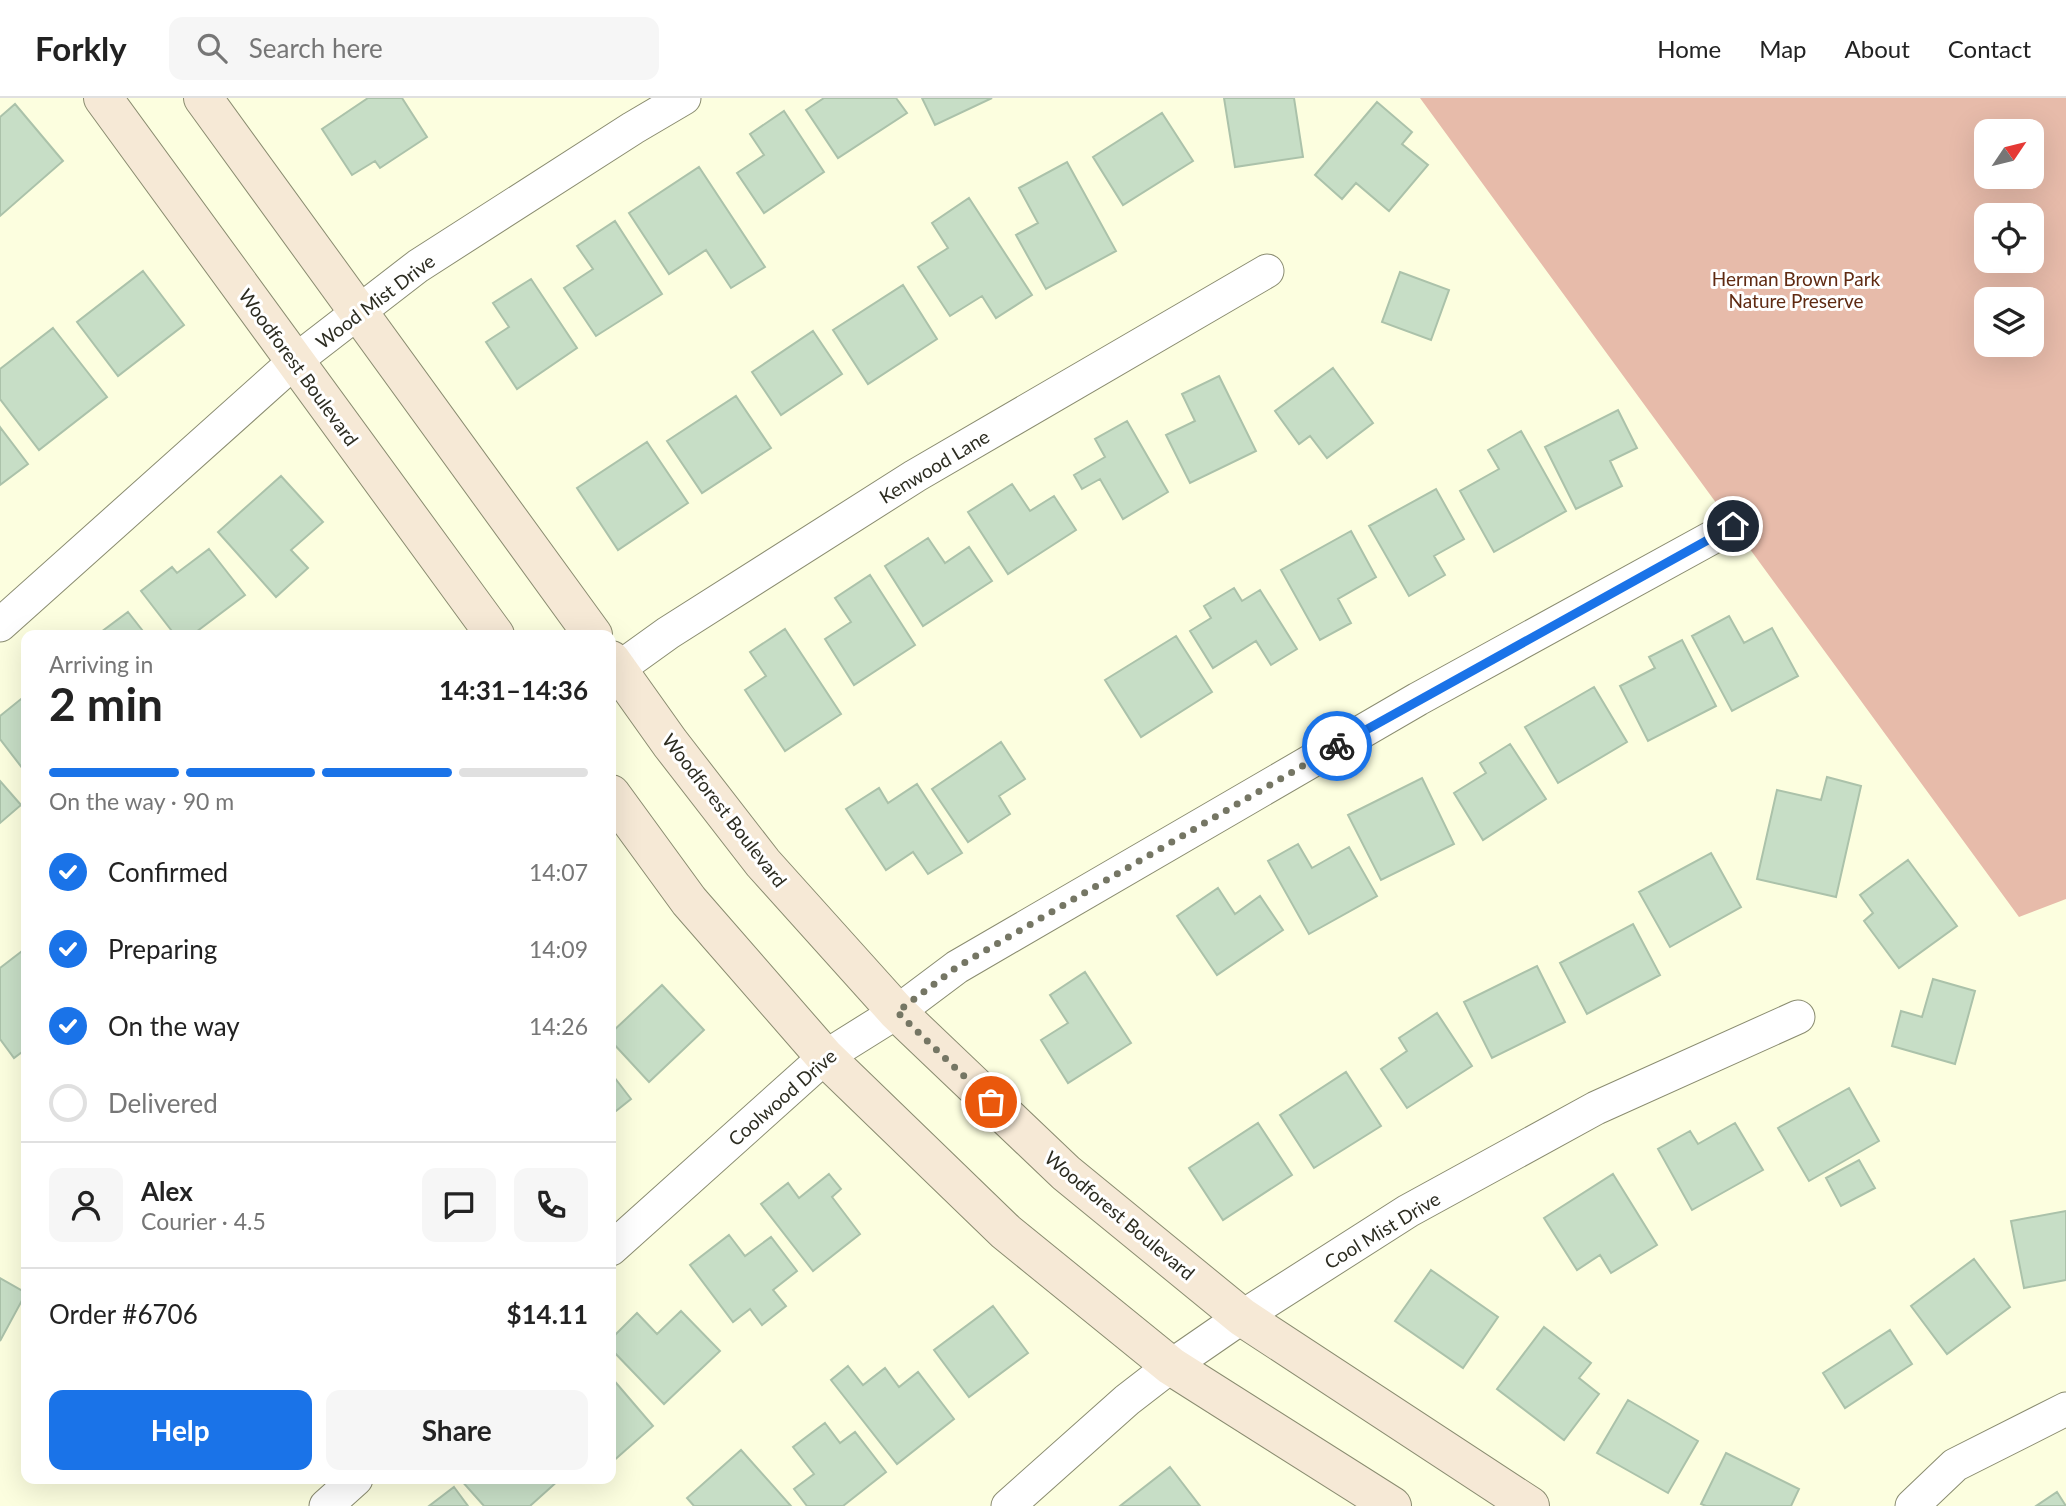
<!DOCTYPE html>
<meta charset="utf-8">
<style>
body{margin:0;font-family:Lato,sans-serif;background:#f6f6f6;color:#222;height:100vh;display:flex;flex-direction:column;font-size:26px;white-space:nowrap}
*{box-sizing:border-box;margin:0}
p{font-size:23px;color:#767676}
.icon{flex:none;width:38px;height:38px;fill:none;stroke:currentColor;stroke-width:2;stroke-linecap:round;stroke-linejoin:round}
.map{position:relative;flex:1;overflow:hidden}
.side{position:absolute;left:21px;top:532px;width:595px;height:854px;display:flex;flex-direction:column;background:#fff;border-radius:14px;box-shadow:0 7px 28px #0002}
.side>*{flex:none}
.needle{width:46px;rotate:55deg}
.fabs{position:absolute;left:1974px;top:21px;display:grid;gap:14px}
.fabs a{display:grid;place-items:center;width:70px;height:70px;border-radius:14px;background:#fff;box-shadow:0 7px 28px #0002;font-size:35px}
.pin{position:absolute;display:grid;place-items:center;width:60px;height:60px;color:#fff;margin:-30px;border:4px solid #fff;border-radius:50%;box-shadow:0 2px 7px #0007}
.courier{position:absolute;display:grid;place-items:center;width:70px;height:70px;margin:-35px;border:5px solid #1a73e8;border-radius:50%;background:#fff;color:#222;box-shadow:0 2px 9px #0007}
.summary em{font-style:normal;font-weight:700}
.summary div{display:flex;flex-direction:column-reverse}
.summary{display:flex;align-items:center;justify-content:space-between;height:119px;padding:0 28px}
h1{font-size:46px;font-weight:700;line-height:52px}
.bar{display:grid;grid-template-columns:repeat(4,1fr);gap:10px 7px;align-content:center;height:84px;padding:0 28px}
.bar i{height:9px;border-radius:5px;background:#e0e0e0}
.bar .current{background:#1a73e8}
.bar p{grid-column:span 4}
.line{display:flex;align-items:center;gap:18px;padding:0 28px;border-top:2px solid #e0e0e0}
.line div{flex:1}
.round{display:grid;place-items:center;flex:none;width:74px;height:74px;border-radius:14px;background:#f6f6f6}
ol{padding:0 28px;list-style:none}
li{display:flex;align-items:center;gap:21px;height:77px}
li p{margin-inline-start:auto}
li .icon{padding:7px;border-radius:50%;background:#1a73e8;color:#fff;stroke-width:4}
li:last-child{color:#767676}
li i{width:38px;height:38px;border:4px solid #e0e0e0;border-radius:50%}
.cta{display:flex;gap:14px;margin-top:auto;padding:14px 28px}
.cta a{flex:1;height:80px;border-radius:14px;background:#1a73e8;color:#fff;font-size:28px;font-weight:700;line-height:80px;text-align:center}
.cta a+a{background:#f6f6f6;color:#222}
header{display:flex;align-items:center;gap:42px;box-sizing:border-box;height:98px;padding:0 35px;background:#fff;border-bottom:2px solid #e0e0e0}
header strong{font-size:33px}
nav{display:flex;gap:38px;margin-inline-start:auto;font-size:24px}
.search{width:490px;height:63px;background:#f6f6f6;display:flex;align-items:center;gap:18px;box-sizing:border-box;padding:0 24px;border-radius:14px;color:#767676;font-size:26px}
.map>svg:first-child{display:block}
</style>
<header>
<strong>Forkly</strong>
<div class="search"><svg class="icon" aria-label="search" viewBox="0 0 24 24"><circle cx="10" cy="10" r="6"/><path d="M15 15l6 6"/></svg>Search here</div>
<nav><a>Home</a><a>Map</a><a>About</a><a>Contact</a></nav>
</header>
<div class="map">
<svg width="2066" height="1408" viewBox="0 0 2066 1408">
<rect width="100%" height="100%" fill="#fcfedf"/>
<path fill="#e7bbaa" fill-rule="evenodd" d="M1420,0H2066V801L2019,819ZM1986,33H2032V79H1986ZM1986,117H2032V163H1986ZM1986,201H2032V247H1986Z"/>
<path fill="#c7dec6" stroke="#abc2aa" stroke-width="2" d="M368,0H402L427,39L380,70L375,63L352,77L322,31Z
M824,0H896L907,15L838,60L806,12Z
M922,0H992L935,27Z
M1224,0H1294L1303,59L1235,69Z
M1377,4L1412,34L1402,46L1428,67L1389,113L1356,85L1342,101L1315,77Z
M15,6L63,63L0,118V19Z
M784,13L824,74L764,115L737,75L764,57L750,36Z
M1162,15L1193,63L1123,107L1093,59Z
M1067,64L1116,153L1046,191L1016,137L1038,125L1019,90Z
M699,69L765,169L731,190L706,152L669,176L629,115Z
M969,100L1032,197L996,220L982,198L950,218L918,169L948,150L932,125Z
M615,123L662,196L596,238L564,190L593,171L577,148Z
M143,173L184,227L118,278L77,224Z
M1400,174L1449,192L1431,242L1382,224Z
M531,181L577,250L517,291L486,244L509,229L493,205Z
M903,187L937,241L868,286L833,232Z
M53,230L107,299L39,352L0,301V271Z
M813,233L842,276L781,317L752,274Z
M1333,270L1373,325L1327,360L1310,338L1299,346L1275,313Z
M1219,278L1256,353L1190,385L1166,337L1195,323L1182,296Z
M736,298L771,350L702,395L667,343Z
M1618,312L1637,350L1610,363L1622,388L1576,411L1545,349Z
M1127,323L1168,394L1123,421L1100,381L1082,391L1074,377L1105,359L1095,341Z
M0,329L28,366L0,387Z
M1521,333L1566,413L1494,454L1460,393L1499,371L1488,352Z
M647,344L688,405L618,452L577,390Z
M281,378L323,424L291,452L308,470L276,499L218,434Z
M1012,386L1030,413L1054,398L1076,432L1008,476L968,414Z
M1436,391L1464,441L1434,458L1445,477L1409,498L1369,428Z
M1351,433L1376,479L1338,501L1351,525L1320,542L1281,472Z
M928,440L945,465L969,449L992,483L923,528L885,468Z
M209,451L245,497L192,537H175L141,493L172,469L177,475Z
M870,477L915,547L854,587L825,541L851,524L835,500Z
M1234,490L1242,503L1260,492L1297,551L1271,567L1256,543L1213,570L1190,533L1211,520L1204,508Z
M128,514L146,537H97Z
M1729,518L1744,545L1772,530L1798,578L1732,613L1692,538Z
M785,531L841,616L785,653L745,592L766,578L750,554Z
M1176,538L1212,594L1141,639L1105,582Z
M1682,542L1716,608L1648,643L1620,588L1655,570L1649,559Z
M1594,589L1627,644L1558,685L1525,629Z
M26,597V675L0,641V618Z
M1001,644L1025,681L999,698L1010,716L968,744L932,691Z
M1510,646L1546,701L1483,742L1454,695L1486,675L1480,665Z
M1827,679L1861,688L1836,799L1757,781L1777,692L1821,702Z
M1422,680L1454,746L1381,782L1348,717Z
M0,683L21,707L0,725Z
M917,686L962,755L928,776L913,754L886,772L846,711L879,690L888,705Z
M1298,746L1312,770L1349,749L1377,798L1309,836L1268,763Z
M1711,755L1741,809L1670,849L1639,794Z
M1908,762L1957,828L1899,870L1864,823L1873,815L1860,797Z
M1218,790L1235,816L1260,798L1283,832L1217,877L1177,818Z
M1633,826L1660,877L1587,916L1560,865Z
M26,850V951L14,960L0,941V870Z
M1537,868L1565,924L1492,960L1464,904Z
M1085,874L1131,945L1068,985L1041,942L1068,925L1050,897Z
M1933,881L1975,893L1955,966L1892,948L1901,913L1922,919Z
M662,887L704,932L649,984L611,943V935Z
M1437,915L1472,968L1407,1010L1381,971L1407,953L1399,940Z
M1346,974L1381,1028L1314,1070L1280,1017Z
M611,975L631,1001L611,1017Z
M1849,990L1879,1043L1809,1083L1778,1030Z
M1258,1025L1292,1077L1223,1122L1189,1070Z
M1735,1025L1763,1072L1692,1112L1658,1051L1690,1033L1698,1046Z
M1859,1062L1875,1090L1841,1108L1826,1080Z
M829,1076L841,1091L832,1099L860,1136L813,1173L761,1106L788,1085L799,1100Z
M1613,1076L1657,1147L1611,1175L1600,1157L1577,1172L1544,1120Z
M2066,1113V1182L2024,1190L2011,1123Z
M729,1137L745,1158L771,1139L797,1173L773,1192L786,1208L762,1227L750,1211L733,1224L690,1167Z
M1974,1161L2010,1209L1947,1256L1911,1208Z
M1431,1172L1498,1219L1463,1270L1395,1223Z
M0,1180L26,1195L0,1243Z
M993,1208L1028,1255L969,1299L934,1252Z
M681,1213L720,1253L664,1306L611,1251V1241L637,1215L657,1236Z
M1544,1229L1591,1265L1579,1280L1599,1296L1564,1342L1497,1291Z
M1890,1232L1912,1266L1845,1310L1823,1275Z
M848,1268L863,1287L885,1270L899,1289L918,1274L954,1321L897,1366L831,1282Z
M611,1279L653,1328L611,1365Z
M1628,1302L1698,1343L1668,1395L1597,1355Z
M825,1325L840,1345L855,1334L886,1374L843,1408H807L794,1391L814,1376L793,1349Z
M741,1352L791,1408H694L687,1400Z
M1726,1355L1799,1391L1791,1408H1706L1701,1406Z
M1170,1369L1200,1408H1120Z
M460,1381H560L530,1408H484Z
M454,1389L468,1408H429Z
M2057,1394L2066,1408H2036Z"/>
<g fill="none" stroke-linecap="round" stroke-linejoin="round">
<defs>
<path id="street" d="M0,527L295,263L418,168L633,30L684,0
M611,576L668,535L915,378L1267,173
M611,1151L825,959L897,914L957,869L1418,601L1733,428
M326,1408L356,1381
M1008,1408L1127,1302L1171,1268L1242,1219L1408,1113L1596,1010L1798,919
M1912,1408L1955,1367L2066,1311"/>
<path id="secondary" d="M103,0L495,537
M203,0L593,537
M611,562L670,645L763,765L897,914L1066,1075L1242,1219L1530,1408
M611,696L689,803L825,959L1006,1134L1171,1268L1392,1408"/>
</defs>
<use href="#street" stroke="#8a8c70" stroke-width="35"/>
<use href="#secondary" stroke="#8a8c70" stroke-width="40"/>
<use href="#street" stroke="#fff" stroke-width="33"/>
<use href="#secondary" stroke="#f6e9d6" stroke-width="38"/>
</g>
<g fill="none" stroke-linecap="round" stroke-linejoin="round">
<path stroke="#757664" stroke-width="7" stroke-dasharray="0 12.6" d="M991,1004L897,914L957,869L1337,648"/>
<path stroke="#1a73e8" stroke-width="9" d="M1337,648L1733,428"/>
</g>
<g text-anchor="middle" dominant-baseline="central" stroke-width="6" stroke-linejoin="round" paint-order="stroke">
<g font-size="19" fill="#5f2a12" stroke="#fff">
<text x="1796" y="180">Herman Brown Park<tspan x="1796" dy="22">Nature Preserve</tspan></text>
</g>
<g font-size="19" fill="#2c2c21" stroke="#fff">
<text transform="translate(375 203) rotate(-37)">Wood Mist Drive</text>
<text transform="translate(299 269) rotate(54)">Woodforest Boulevard</text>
<text transform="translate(934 368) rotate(-31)">Kenwood Lane</text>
<text transform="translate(725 712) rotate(52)">Woodforest Boulevard</text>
<text transform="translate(782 999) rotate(-41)">Coolwood Drive</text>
<text transform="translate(1120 1117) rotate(40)">Woodforest Boulevard</text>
<text transform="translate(1382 1132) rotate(-31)">Cool Mist Drive</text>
</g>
</g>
</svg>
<div class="fabs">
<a><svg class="needle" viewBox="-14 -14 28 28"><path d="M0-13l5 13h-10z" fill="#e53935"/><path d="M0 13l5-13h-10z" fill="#767676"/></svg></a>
<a><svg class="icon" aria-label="locate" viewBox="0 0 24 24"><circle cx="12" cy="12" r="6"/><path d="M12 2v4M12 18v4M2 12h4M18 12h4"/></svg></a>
<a><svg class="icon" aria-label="layers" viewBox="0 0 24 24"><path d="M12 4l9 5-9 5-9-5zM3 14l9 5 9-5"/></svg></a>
</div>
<div class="pin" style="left:991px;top:1004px;background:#ea580c"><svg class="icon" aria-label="bag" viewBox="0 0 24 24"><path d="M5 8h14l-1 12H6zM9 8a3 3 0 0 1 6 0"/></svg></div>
<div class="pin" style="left:1733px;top:428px;background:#1f2937"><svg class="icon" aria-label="home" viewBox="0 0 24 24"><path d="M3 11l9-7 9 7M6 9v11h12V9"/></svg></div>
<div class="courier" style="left:1337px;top:648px"><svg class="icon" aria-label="bike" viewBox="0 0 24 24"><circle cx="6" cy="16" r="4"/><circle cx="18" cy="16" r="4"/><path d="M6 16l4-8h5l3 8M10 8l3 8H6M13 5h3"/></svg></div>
<section class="side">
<div class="summary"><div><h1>2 min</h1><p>Arriving in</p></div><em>14:31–14:36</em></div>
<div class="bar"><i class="current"></i><i class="current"></i><i class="current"></i><i></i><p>On the way · 90 m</p></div>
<ol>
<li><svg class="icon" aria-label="check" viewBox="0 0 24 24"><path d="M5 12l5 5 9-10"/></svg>Confirmed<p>14:07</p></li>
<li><svg class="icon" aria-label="check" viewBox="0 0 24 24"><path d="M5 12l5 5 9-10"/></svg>Preparing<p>14:09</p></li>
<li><svg class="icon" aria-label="check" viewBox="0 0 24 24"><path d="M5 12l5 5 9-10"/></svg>On the way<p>14:26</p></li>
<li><i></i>Delivered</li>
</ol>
<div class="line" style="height:126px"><a class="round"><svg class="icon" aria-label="person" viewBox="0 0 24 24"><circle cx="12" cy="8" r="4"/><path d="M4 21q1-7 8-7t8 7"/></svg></a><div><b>Alex</b><p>Courier · 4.5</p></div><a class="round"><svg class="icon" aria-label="chat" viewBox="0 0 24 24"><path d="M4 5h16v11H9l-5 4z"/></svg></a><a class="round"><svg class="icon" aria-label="phone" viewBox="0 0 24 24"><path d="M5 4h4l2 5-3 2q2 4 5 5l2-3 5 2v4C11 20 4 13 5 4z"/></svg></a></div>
<div class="line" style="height:91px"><div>Order #6706</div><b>$14.11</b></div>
<div class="cta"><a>Help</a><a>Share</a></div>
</section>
</div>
